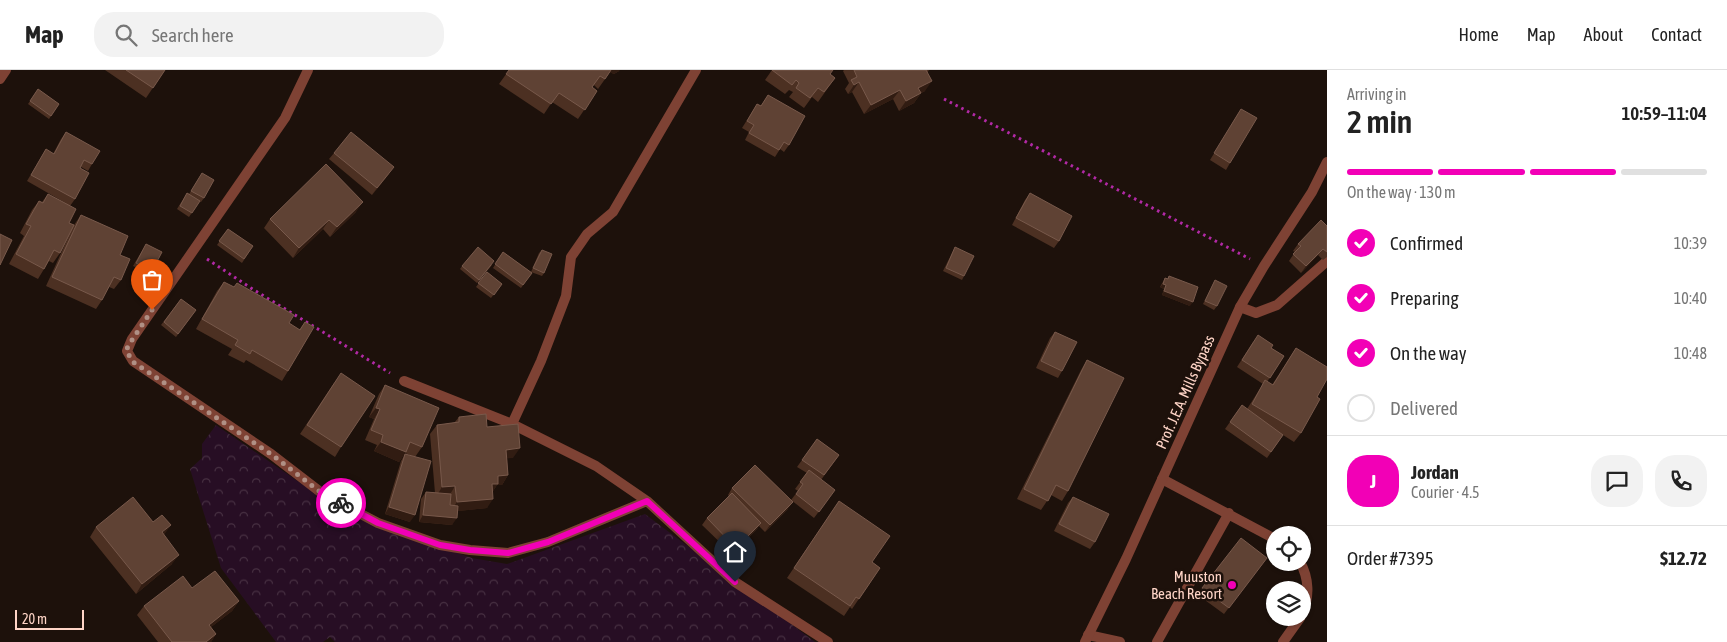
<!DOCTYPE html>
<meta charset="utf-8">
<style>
body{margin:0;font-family:"Asap Condensed",sans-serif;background:#f2f2f2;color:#222;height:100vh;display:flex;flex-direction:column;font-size:19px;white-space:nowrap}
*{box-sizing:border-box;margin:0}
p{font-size:16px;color:#767676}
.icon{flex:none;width:28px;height:28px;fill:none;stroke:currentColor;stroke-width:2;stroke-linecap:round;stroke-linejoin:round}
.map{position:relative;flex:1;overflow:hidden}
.drawer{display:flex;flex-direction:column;background:#fff;width:400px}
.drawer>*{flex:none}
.controls{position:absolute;left:1266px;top:456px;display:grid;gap:10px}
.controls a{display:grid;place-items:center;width:45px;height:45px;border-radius:50%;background:#fff;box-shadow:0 1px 4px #0004;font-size:25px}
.scale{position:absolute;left:15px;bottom:12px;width:69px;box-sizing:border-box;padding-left:5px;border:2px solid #ffd5c7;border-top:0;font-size:14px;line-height:18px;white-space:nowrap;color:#ffd5c7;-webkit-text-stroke:4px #1d110b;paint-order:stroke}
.pin{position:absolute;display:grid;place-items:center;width:42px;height:42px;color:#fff;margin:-51px -21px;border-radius:50% 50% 50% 0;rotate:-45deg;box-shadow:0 0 5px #0007}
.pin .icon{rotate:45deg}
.courier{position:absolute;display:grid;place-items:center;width:50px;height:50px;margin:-25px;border:4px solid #f200b6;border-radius:50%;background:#fff;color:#222;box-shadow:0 1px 6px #0007}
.headline em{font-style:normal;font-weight:600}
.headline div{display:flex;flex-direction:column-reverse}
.headline{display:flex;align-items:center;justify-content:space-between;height:85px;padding:0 20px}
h1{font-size:32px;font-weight:600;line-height:38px}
.bar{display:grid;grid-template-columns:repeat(4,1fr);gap:8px 5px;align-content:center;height:60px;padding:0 20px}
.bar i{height:6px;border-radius:4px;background:#e0e0e0}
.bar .on{background:#f200b6}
.bar p{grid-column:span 4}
.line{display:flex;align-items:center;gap:12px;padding:0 20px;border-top:1px solid #e0e0e0}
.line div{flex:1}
.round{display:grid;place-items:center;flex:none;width:52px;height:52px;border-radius:20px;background:#f2f2f2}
ol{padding:0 20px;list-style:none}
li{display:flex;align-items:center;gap:15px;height:55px}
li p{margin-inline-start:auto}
li .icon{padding:5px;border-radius:50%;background:#f200b6;color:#fff;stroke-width:4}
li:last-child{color:#767676}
li i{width:28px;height:28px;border:2px solid #e0e0e0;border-radius:50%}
header{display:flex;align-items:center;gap:30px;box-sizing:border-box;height:70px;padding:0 25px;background:#fff;border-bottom:1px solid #e0e0e0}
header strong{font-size:24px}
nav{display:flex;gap:28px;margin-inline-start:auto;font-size:18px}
.search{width:350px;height:45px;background:#f2f2f2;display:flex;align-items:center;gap:12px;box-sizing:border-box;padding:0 18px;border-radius:20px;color:#767676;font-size:19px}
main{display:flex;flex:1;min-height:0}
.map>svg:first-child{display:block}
</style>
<header>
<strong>Map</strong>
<div class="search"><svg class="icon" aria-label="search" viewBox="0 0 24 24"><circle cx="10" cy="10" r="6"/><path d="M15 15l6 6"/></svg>Search here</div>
<nav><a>Home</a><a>Map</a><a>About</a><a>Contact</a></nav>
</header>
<main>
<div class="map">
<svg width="1327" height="572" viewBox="0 0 1327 572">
<defs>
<pattern id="forest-crowns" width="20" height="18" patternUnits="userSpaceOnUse" patternTransform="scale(1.25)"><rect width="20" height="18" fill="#270e24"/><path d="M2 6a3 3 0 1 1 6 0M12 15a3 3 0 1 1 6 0" fill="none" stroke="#473042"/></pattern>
</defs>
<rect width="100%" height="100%" fill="#1d110b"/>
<path fill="url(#forest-crowns)" d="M216,355L347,445L472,488L507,494L645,444L815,572H335L330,567L323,572H276L221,498L190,399L202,388V374Z"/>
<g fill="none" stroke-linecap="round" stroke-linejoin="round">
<path stroke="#b129a5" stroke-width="3" stroke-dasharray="2.5 4" stroke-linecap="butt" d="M944,29L1250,189
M207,189L254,220L390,303"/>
<path stroke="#7e4234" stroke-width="10" d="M1162,409L1275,469
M1300,492C1309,508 1310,527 1302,543
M1088,565L1120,572
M1157,572L1229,443
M1283,572L1300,548"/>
<path stroke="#7e4234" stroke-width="10" d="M308,0L285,48L132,269L127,281L133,291L271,384L323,424L378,453L440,475L470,480L508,483L548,472L647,431
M0,9L6,0
M1240,237L1256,243L1277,235L1327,191
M404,311L512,354L596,396L647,431L735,512L828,572
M512,354L541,291L566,226L571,187L587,164L613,142L696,0"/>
<path stroke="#7e4234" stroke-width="10" d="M1085,572L1126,489L1240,237L1264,196L1312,122L1327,92"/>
</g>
<path fill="#4c3022" d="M105,0H165L146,28Z
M509,0L619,1L614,4L610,2L598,19L594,15L592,17L597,21L578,49L552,32L544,44L499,14Z
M772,0L830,4L835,8L818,32L812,27L804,38L789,27L793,22L789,20L785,24L765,10Z
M844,0H929L927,3L925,21L921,23L914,33L899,41L893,29L864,44L852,22L848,24L845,19L849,13L843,1Z
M38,19L59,34L49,49L28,34Z
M768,25L789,75L784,82L780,79L775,87L745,70L749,62L742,58L757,34L761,36Z
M1241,39L1230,93L1226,100L1210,90Z
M66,62L92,94L88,101L81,97L75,129L70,136L69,153L74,155L81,145L120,185L121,210L114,219L109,217L102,230L96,239L46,216L73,157L60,183L53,193L49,191L44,199L38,209L9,194L24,166L20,163L32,140L39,131L42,132L48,124L69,135L27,111L46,79L53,84L61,69Z
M334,83L389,104L372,125L329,89Z
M202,103L204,128L201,132L191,126L200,131L189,147L177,139L187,123L189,124Z
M1030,123L1059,171L1054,178L1012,155L1025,130Z
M356,142L330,167L323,159L293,188L264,158L270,149Z
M1327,156V187L1323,190L1318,185L1301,203L1289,191L1295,182L1293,181L1298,174Z
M228,159L253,176L242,193L217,175Z
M146,174L152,201L150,205L133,196Z
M955,177L964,206L962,210L943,201Z
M542,180L544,203L542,206L531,202L539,183Z
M503,182L532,203L521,218L493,198Z
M492,195L477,213L460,199L462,196Z
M487,202L502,214L491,228L476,217Z
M1169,206L1190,236L1162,225L1164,219L1160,217L1165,208L1167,209Z
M1215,210L1217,236L1214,240L1203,234Z
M224,212L299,260L305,252L288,301L282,311L246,290L244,293L228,285L232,279L196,259L217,221Z
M181,229L196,240L176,267L161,255Z
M1055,262L1062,301L1058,308L1036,298L1050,268Z
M1253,272L1271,278L1284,286L1267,312L1272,315L1296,278L1317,327L1301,363L1294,372L1283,365L1267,388L1225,359L1242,335L1247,339L1263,314L1237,297Z
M1087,290L1068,421L1062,431L1051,425L1041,440L1017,429L1081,300Z
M334,313L341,377L335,387L300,364Z
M385,315L422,377L415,387L405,383L399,392L374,381L377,375L365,370L374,349L369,347L379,324Z
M459,347L487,357L513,388H507L508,405L502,415H497L493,421L487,438L457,441L452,455L419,452L421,429L426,422L435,423L430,364L437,355L454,353Z
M817,369L839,385L821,410L835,420L814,448L791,430L798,421L795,419L807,403L797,397Z
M405,384L410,452L385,444L401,391Z
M732,418L788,439L765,462L759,456L757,459L732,484L702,455L707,448L729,426L728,425Z
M1073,427L1095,472L1090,479L1054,461L1068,433Z
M839,431L872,492L880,498L852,539L850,537L844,546L787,508Z
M96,457L172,494L136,524L90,467Z
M1262,494L1224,544L1198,525L1202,518Z
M192,518L239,531L232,541L211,557L216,564L211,572H158L137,545L144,536Z"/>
<path fill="#311c12" d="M611,0H620L619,1L614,4L609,2Z
M932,11L925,21L911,28L918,18Z
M859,12L852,22L848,24L854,15Z
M900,20L893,29L864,44L871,35Z
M921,23L914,33L899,41L906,31Z
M394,97L389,104L372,125L377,118Z
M363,132L356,142L330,167L337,157Z
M329,150L323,159L293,188L299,178Z
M1323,179L1318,185L1301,203L1306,196Z
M1163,214L1166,215L1164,219L1160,217Z
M1164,221L1193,232L1190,236L1162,225Z
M376,338L380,339L374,349L369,347Z
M381,372L406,382L399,392L374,381Z
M520,378L513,388L499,389L506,380Z
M508,405L502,415H497L492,423H486L498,406Z
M455,416L449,426L436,427L442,417Z
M493,429L487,438L450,442L457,432Z
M793,432L788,439L765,462L770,455Z
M389,437L415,445L410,452L385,444Z
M423,445L457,448L452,455L419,452Z
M761,453L757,459L732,484L736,478Z
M171,455L164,465L155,472L162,462Z
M179,485L172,494L136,524L142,514Z
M239,531L232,541L202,564L209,555Z
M216,564L211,572H206Z"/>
<path fill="#5f4234" stroke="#78594b" d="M126,0H165L153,18Z
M509,0H611L605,9L600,6L592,17L597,21L585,40L559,23L551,34L506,4Z
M772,0H833L830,4L835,8L824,22L818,18L810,28L796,18L799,13L796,10L792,15Z
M854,0H926L932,11L918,18L921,23L906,31L900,20L871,35L859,12L854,15L851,10L857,7Z
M38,19L59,34L51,46L30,31Z
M768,25L805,46L789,75L784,72L779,80L749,63L754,55L747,51L757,34L761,36Z
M1241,39L1257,48L1230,93L1214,83Z
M66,62L100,81L92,94L84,90L80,98L89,103L75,129L31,105L46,79L54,84Z
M351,62L394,97L377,118L334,83Z
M326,94L363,132L337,157L329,150L299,178L270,149Z
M202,103L214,110L204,128L191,121Z
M187,123L200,131L192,143L180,136Z
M1030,123L1072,146L1059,171L1016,148Z
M48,124L76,139L69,153L74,155L60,183L54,180L44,199L16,184L31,156L26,154L39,131L43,133Z
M81,145L128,166L120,185L130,189L121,210L114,207L102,230L52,207Z
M1321,150L1327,156V182L1323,179L1306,196L1293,184L1301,176L1298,174Z
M228,159L253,176L244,189L219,171Z
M0,164L12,170L0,195Z
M146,174L162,182L152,201L136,193Z
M478,177L494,191L479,210L462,196Z
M955,177L974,186L964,206L946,198Z
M542,180L552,184L544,203L533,198Z
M503,182L532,203L523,215L495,194Z
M487,202L502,214L494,225L478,213Z
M1169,206L1198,217L1193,232L1164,221L1166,215L1163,214L1165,208L1168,209Z
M1215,210L1227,216L1217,236L1205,231Z
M224,212L234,217L237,213L294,245L289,253L300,260L305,252L314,257L288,301L252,280L250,284L235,275L238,270L202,249Z
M181,229L196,240L178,264L164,252Z
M1055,262L1077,272L1062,301L1041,291Z
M1258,265L1273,275L1271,278L1284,286L1270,308L1242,290Z
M1296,278L1327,297V309L1317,327L1320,329L1301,363L1252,334L1265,310L1273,315Z
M1087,290L1124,308L1068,421L1056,415L1048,431L1024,419Z
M341,303L375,326L341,377L307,355Z
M385,315L439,338L422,377L410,372L406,382L381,372L383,365L371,360L380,339L376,338Z
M1242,335L1283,365L1271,382L1230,352Z
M486,344L487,357L518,354L520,378L506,380L508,405L498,406V414H492L493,429L457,432L455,416L442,417L437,355L459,352V347Z
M817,369L839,385L824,405L802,390Z
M405,384L431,391L415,445L389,437Z
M755,395L793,432L770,455L732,418Z
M809,400L835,420L819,442L796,424L803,414L800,412Z
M426,422L451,424L450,435L458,436L457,448L423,445Z
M732,423L761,453L736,478L707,448Z
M133,427L153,452L162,445L171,455L162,462L179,485L142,514L96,457Z
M1073,427L1109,444L1095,472L1059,454Z
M839,431L890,466L872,492L880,498L859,529L856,527L850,536L794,498Z
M1241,468L1267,488L1229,538L1202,518Z
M215,501L239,531L209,555L216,564L206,572H172L144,536L183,506L192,518Z"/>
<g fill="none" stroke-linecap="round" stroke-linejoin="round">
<path stroke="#b09085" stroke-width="5" stroke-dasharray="0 9" d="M152,240L132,270L126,280L133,292L271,384L323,424L341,433"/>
<path stroke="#f200b6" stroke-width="6" d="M341,433L378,453L440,475L470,480L508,483L548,472L647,431L735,512"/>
</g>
<circle fill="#f200b6" stroke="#1d110b" stroke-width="2" cx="1232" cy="515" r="5"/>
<g text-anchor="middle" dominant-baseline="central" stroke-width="5" stroke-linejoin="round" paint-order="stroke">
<g font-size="15" fill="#ffd5c7" stroke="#1d110b">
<text transform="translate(1185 322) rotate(-66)">Prof. J.E.A. Mills Bypass</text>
</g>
<g font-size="15" fill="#ffd5c7" stroke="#1d110b" text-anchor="end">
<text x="1222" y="506">Muuston<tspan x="1222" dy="17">Beach Resort</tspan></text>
</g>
</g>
</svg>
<div class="controls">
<a><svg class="icon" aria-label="locate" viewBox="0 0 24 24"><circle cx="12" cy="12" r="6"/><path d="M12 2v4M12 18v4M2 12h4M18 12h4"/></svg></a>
<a><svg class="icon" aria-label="layers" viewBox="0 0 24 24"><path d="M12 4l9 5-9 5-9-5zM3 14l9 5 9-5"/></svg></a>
</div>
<div class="scale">20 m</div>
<div class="pin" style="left:152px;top:240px;background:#ea580c"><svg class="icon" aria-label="bag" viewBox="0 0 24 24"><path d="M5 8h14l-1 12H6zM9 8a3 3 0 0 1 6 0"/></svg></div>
<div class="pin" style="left:735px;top:512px;background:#1f2937"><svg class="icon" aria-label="home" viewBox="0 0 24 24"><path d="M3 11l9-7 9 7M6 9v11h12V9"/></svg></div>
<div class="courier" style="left:341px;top:433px"><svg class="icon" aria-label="bike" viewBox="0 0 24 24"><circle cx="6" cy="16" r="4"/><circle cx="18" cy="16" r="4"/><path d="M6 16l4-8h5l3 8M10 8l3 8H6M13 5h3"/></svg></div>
</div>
<section class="drawer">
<div class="headline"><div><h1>2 min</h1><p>Arriving in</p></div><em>10:59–11:04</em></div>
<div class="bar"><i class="on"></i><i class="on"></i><i class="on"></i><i></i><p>On the way · 130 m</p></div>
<ol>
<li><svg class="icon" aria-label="check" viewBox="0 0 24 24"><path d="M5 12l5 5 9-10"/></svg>Confirmed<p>10:39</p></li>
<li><svg class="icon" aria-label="check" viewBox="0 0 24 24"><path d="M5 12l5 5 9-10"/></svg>Preparing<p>10:40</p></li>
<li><svg class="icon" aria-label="check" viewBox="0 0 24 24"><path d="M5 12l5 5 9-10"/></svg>On the way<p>10:48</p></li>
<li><i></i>Delivered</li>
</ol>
<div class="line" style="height:90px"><b class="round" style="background:#f200b6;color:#fff">J</b><div><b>Jordan</b><p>Courier · 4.5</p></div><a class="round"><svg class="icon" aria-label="chat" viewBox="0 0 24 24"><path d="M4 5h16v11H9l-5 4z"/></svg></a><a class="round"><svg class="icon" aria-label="phone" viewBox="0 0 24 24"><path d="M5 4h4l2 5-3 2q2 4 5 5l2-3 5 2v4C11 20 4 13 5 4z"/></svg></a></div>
<div class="line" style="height:65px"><div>Order #7395</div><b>$12.72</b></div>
</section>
</main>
